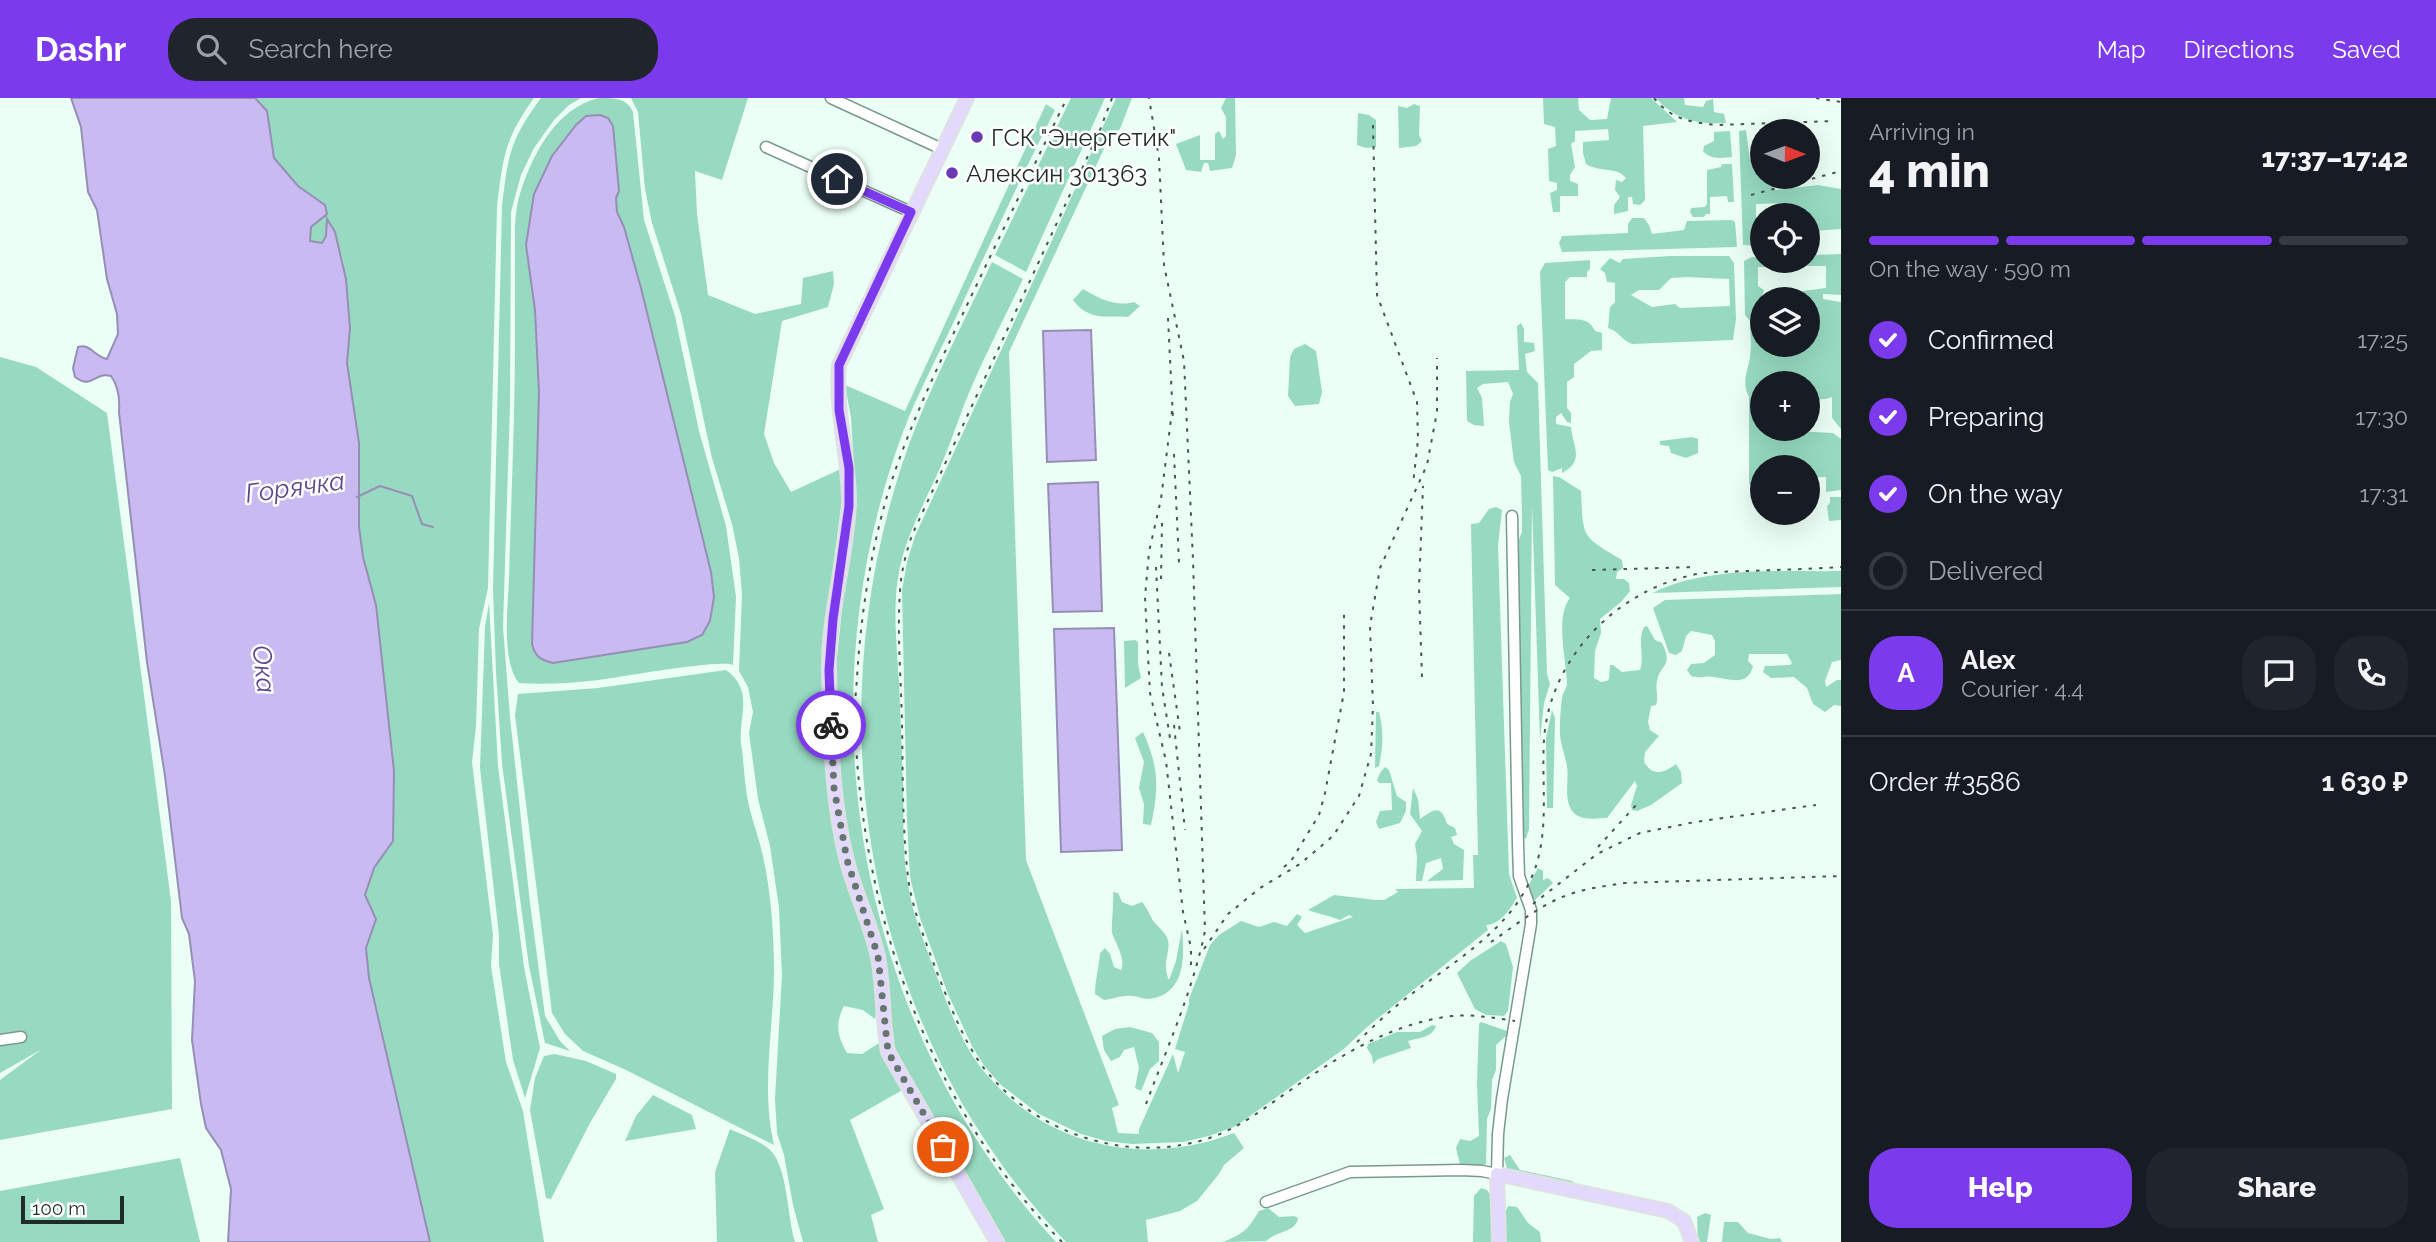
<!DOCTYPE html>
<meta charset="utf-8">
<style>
body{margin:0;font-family:Raleway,sans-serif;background:#20242c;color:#f1f3f6;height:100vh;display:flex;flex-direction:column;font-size:26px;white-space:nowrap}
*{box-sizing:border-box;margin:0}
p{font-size:23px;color:#9ea1a6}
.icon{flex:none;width:38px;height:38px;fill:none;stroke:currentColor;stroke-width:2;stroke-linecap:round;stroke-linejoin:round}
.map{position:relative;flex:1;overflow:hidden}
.details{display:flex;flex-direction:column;background:#171b24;width:595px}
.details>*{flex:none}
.needle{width:46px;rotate:91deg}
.buttons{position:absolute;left:1750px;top:21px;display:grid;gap:14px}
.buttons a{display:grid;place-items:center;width:70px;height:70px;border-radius:50%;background:#171b24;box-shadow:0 7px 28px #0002;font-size:35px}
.scale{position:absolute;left:21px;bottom:18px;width:103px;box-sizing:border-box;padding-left:7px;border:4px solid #1f2c27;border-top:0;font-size:19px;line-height:24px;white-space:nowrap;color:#1f2c27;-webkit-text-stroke:5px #fff;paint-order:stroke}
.pin{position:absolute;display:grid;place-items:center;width:60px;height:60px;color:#fff;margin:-30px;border:4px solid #fff;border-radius:50%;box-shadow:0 2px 7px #0007}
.courier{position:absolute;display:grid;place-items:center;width:70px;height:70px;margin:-35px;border:5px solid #7c3aed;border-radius:50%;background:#fff;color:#222;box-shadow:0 2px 9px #0007}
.overview em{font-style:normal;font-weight:800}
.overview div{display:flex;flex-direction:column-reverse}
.overview{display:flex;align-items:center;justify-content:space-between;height:119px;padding:0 28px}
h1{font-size:46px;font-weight:800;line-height:52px}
.bar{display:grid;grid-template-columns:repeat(4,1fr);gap:10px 7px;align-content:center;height:84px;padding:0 28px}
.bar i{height:9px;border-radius:5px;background:#363941}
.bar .selected{background:#7c3aed}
.bar p{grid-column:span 4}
.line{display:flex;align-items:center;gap:18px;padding:0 28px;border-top:2px solid #363941}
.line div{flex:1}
.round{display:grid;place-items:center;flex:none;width:74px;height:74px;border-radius:28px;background:#20242c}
ol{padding:0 28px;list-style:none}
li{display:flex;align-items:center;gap:21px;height:77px}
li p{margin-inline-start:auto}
li .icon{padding:7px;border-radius:50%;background:#7c3aed;color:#fff;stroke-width:4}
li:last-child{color:#9ea1a6}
li i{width:38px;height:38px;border:4px solid #363941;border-radius:50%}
.action{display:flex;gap:14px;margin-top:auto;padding:14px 28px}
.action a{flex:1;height:80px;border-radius:28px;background:#7c3aed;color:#fff;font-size:28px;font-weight:800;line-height:80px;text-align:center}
.action a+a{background:#20242c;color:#f1f3f6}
header{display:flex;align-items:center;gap:42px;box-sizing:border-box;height:98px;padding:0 35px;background:#7c3aed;color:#fff}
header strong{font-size:33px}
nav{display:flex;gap:38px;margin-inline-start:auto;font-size:24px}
.search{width:490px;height:63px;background:#20242c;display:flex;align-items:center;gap:18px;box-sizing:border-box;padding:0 24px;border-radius:28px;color:#9ea1a6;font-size:26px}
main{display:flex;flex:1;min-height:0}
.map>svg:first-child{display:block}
</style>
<header>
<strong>Dashr</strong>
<div class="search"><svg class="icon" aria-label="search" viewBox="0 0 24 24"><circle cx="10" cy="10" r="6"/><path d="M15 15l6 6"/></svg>Search here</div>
<nav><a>Map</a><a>Directions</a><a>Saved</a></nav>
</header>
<main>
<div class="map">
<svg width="1841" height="1144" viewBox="0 0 1841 1144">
<rect width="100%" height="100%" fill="#ebfff6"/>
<path fill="#97dac1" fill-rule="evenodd" d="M255,0H534C504,42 503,59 497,109L488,490L479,531L476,628L472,664L493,837L491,868L506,964L523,1013L544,1144H430L369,880L366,850L376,821L365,797L374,770L393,742L359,429V345L347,265L349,205L343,163L335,134L328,123L326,138L321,146L310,143L311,129L325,107L298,88L274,60L267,13Z
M541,0H581L569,7L554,22L534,50L521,77L511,114L510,307L503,529L510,619L530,805L545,918L560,943L570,953L545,945L529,868L502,666L496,574L493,492L502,108C508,57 510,42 541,0Z
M599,0C615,0 627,0 633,14L644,122L675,218L699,333L726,428L736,499L733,567C721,561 621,579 599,582C573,585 545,587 519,585C501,563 508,509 509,481C511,402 515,322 515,242C515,214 515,185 515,157C515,138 514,117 519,99C531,59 555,10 599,0ZM576,27L613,28L619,93L616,100L617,114L624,129L641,190L711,474L687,544L553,565L532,546L539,295L535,212L526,147L534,96L552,58Z
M631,0H748L722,82L695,73L697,116L708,197L755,216L801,206L803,180L833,173L834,186L828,209L782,223L764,336L774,365L791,394L845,369C840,434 826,501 823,565C821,606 824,648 828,688C834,762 890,849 875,921L863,912L844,908C835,925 837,938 847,955L862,956L879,945L891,972L904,991L850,1022L884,1111L871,1117L878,1144H803L793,1107L784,1057L777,1035L775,1001L782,877L779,810L770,748L758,701L749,635L753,614L748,589L739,573L742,497L739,460L732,426L712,360L681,216L652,125L645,91L638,14Z
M1071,0H1105L1026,174L995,157Z
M1116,0H1132L1120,31L1110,38L1009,254L1026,762L1119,1007L1112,1010L1118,1035L1139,1036V1031L1173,956L1178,975L1185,954L1175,951L1189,906V901L1210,847L1219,837L1241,823L1259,829L1274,824L1287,828L1297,816L1302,819L1297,827L1305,835L1353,819L1349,817L1340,822C1330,818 1319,816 1308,812L1334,797L1376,802H1384L1398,794L1395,791L1474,790L1473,757H1478L1471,426L1479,425L1489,411L1496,409L1502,412L1498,447L1509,776L1517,800C1509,812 1501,826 1486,827L1488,832L1367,929L1345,950L1236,1028L1209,1038L1183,1044L1132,1046L1106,1043L1081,1036L1039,1016L1001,987L985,969L972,948L948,896L920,820L910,779L907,723L902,492L907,464L915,438L1048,151Z
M1226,0H1235L1236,57L1232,70L1210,73L1208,65H1204L1201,74L1186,72L1176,46L1200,37V62H1215V36L1219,33L1223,41L1226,38V19L1221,10Z
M1543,0H1578L1579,12L1590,22L1607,21L1611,0H1651L1675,22L1677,24L1643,28L1645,102L1640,107L1633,106L1632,99H1628V113L1614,116V107L1620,99L1615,92L1616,82L1622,84L1626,80C1616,68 1600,75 1586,66L1583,55V44L1609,42L1608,31L1575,33V43L1571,46L1575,69L1570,77V83L1578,86V98H1560V114H1553L1550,95L1557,92V85L1549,83L1548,51L1556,48L1555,29L1544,26Z
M1656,0H1684L1685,7L1703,9L1706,3L1713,1L1714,14L1724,16L1726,25C1698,27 1674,21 1656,0Z
M1046,6L1055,12C1021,79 989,148 957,217C939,256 918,294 903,334C801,606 857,931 1056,1144H1004L916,992L890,940L888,883L850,746L842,692L836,623L837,559L855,387L851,320L845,287L905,313Z
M1414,6L1420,8L1419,37L1422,43L1416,48L1399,50L1398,8L1407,10Z
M1358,15L1369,17L1376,22V49L1366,50L1357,47Z
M1746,32L1750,62L1762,63V79H1797L1779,84L1774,88L1775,92L1818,87L1841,91V131L1813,133L1808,141V117H1784V105L1756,106V120H1762V148L1743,147L1739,33Z
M1730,33L1732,59C1721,60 1711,62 1703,53L1704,48L1714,43V34Z
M1722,66H1732L1734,104H1728L1727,98L1710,99V116H1706L1704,119H1693L1690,114L1691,110L1705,109L1707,106V72L1721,69Z
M1632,120H1644L1649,127L1652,136L1684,132L1687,123L1732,122L1735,124L1737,149L1562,154L1559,145L1562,138L1628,135V126Z
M1841,156V197L1823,196V201L1841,204V331L1832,320V299L1826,301L1808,302V285H1762V331L1833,335L1841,341V392L1826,394V379H1819L1814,383L1813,394H1808V369H1762V395L1752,391L1749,385V299C1741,284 1748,273 1750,259C1752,247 1750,234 1750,223L1745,217L1744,163L1752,159L1762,160V163H1769L1770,169H1758V188L1764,192L1762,199L1773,200L1788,195L1826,190V168H1796V163H1808V157ZM1762,201H1808V247H1762Z
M1670,158H1729L1734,165L1736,221L1733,242L1632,246C1621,242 1619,233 1608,230L1610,209L1615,204V185L1607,184L1605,175L1600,171L1610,160L1620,165L1623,161ZM1687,179L1729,181L1730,208L1680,210L1675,206L1652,209L1631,197L1639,192H1659L1671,180Z
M1590,162V171L1587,174V179H1570L1565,184V221C1579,222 1588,219 1595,233L1602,235V252L1591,253L1574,266V279L1567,284V310L1571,315V325L1567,324L1561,315L1556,319V326L1571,329C1572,347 1586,363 1562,375V370L1552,374L1548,372L1540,174L1545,165Z
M992,164L1023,181C1003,223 981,264 964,307C956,328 949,349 940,370C925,404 906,437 899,474C891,514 899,566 900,607C901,633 902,659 903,686C904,717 902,749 907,780C911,812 923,841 934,871C947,905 960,943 982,971C1044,1049 1144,1070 1234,1035L1244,1050L1224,1067L1219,1076L1197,1103L1180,1113L1146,1122L1148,1144H1066C865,934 812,623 907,352C930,288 963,226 992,164Z
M1083,191C1100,201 1115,209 1134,204L1140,208L1128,219C1104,218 1088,222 1073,202Z
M1521,225L1524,231V244L1534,245L1535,253L1525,256L1527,274L1538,285L1547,576L1550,586L1544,605L1540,642L1532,407L1529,731L1526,741L1521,738L1517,446L1522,434V418L1521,378L1514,364L1509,324L1510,304L1513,296L1508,284L1483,286L1477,290L1482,300L1484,328L1474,327L1467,323L1466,273L1519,272L1517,228Z
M1305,246L1316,253L1322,294L1319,306L1295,308L1288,298L1290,259L1294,251Z
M0,259L36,269L107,315L171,803L172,1011L0,1042V982L42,951L0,975Z
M1692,339L1698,341V355L1686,360L1671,355L1669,348L1660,347V343Z
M1553,378L1559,379L1581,393C1583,440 1581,438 1622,462L1623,470L1617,474L1616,481H1624L1629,485L1630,493L1621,504L1600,521L1601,535L1595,553L1594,580L1601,584L1607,583L1609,581L1610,567H1613L1622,574L1640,572C1645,558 1637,543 1644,529L1647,528L1655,542L1662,545C1674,569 1660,566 1657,583C1655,592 1659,598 1656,607L1651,608L1648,624L1650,632L1659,638L1645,654L1644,664C1653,679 1664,675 1676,666L1681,674L1682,685L1651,707L1637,713L1632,712L1631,707L1637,688L1635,683L1607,720C1598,720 1583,723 1575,716C1561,704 1571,679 1566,664C1563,650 1559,642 1560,627C1560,618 1561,609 1562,600C1563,594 1567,590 1567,585C1566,561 1555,519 1570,500L1555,487Z
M1830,399H1841V422L1829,423L1827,408L1830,405Z
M1841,473V489L1653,495C1706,468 1782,474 1841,473Z
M1841,496V562L1832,564L1825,583L1826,589L1837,582H1841V608L1834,607L1825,614L1813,606L1807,590L1794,579L1771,580L1763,574L1765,568L1790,567L1792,565L1787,556H1749L1748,563L1753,568C1748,589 1730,581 1714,579C1706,577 1699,581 1691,578L1687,572L1691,566L1704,565L1715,557V543L1712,537L1691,533L1686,538L1682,553L1676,557L1669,555L1653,510L1665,502Z
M489,505L498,668L524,869L540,950L525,1000L513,962L499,866V837L480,670L485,529Z
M1135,542L1138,544V566L1141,580L1125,590L1124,543Z
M726,572C755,593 738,619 741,645C744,664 744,684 748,703C751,719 757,734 761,750C771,790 774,835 774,877C773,934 761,991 774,1047L624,971L583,953L565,936L552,915L515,617L518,596L598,590Z
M1552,612L1555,620L1553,710H1547L1546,640Z
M1376,614H1379C1384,635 1383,647 1379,668L1375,670Z
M1143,634C1159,669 1159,690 1151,727L1143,726L1144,706L1139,690L1144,664L1135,640Z
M1385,669L1389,672L1397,698L1406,704V713L1400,725L1379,731L1376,724L1380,713L1392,712L1391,685H1379L1377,682L1380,675Z
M1413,690L1418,701L1420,721C1433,712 1441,705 1447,726L1455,730L1457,737L1451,739L1454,746L1464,752L1463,782L1427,783L1443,771L1441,760L1426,765L1422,783H1416L1417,759L1415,746L1422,733L1410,716Z
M1538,770L1543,773V782L1548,780L1553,785L1535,802L1526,792Z
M1113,794L1118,795L1122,804L1132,808L1142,804C1146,809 1148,813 1151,819C1154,827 1165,832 1168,842C1171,855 1161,865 1169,882L1176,863L1182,831C1185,859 1185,898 1148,901C1142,901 1138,898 1132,898C1123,897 1113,901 1104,902L1095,896C1095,882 1099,870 1100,855L1105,850L1110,856L1114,869L1121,872C1126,860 1116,847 1112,835C1111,831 1114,803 1113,794Z
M1501,843L1506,846L1513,869L1508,913L1504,918L1486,917L1475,911L1457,875L1470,863Z
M1481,924L1507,933L1506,938L1496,947V972L1492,982L1491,1011L1487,1021L1486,1066L1480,1069L1460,1066L1456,1050L1460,1041L1470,1043L1479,1038L1477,985L1479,926Z
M1432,927L1436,928C1432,940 1418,940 1408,943L1411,950L1378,961L1373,966L1372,958L1367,950L1368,946L1397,934H1420Z
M1130,929L1152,935L1159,944V963L1150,971L1141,993L1135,990L1139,970L1134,949L1124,952L1120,959L1111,963L1104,952L1102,938L1115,931Z
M555,956L586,963L616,976V981L590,1025L551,1101L546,1100L530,1012L535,980L544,958Z
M653,997L692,1017L696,1031L625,1043L636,1018Z
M730,1031C742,1037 759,1042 769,1051C788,1067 787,1119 795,1144H717L715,1074Z
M1510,1057L1520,1072L1572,1083L1575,1086L1574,1089L1508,1074L1504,1060Z
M180,1060L200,1144H0V1093Z
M1481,1090L1487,1092L1493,1101L1494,1144H1473L1474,1098Z
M1508,1108L1517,1109L1528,1125L1540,1134L1541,1144H1505L1504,1117Z
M1268,1110L1279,1119L1294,1118L1298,1120C1297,1134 1276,1133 1266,1143L1223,1144C1244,1135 1247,1133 1259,1113Z
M1705,1115L1711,1117L1707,1144H1698L1697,1119Z
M1724,1124H1738L1748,1135L1771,1141L1780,1140L1782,1144H1722Z"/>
<path fill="#c9baf2" stroke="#968fb5" stroke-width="2" d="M71,0H255L267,13L274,60L298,88L325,107L327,116L311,129L310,143L322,145L326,138L327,121L335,134L346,181L350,230L347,265L359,345V429L363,459L376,507L394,673L393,743L374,770L365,797L376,821L366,850L369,880L430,1144H228L231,1091L221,1052L206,1030L201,1006L192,942L195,883L189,836L182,820L165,678L147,564L119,314C120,301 119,289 111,278L105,277C92,279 90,290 75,279L73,270L78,249C90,245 95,259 107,261L118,236L117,216L107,181L97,112L88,94L81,29Z
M600,17L608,20L613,28L619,93L616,100L617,114L624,129L641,190L711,474L714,499L710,523L702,537L687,544L553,565C541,562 535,559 532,546L539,295L535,212L526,147L534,96L552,58L576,27L586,18Z
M1091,232L1096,362L1047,364L1043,233Z
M1098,384L1102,513L1053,514L1048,386Z
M1114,530L1122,752L1061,754L1054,531Z"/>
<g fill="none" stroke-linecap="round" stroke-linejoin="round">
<path stroke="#968fb5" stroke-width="2" d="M357,399L380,388L412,398L422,426L433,429"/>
<defs>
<path id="minor" d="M831,0L942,51
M766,49L911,114
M0,942L21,939
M1266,1104L1350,1074L1462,1072L1482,1073L1497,1076L1498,1036L1502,1001L1531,826V812L1519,778L1518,747L1512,418"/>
<path id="major" d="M967,0L839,267C835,313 849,358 849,404C847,460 828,516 829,573C831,636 831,701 847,763C855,795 871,826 878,859C884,890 882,923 888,954L997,1144
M1499,1144L1497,1076L1668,1113L1684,1123L1692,1144"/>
</defs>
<use href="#minor" stroke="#7a998d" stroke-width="13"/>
<use href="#major" stroke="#e0e1e1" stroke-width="16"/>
<use href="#minor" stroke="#fff" stroke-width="10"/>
<use href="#major" stroke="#e2d9fc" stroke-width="12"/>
<path stroke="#475650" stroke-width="2" stroke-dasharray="3.5 7" stroke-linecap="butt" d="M1112,0L1100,32L912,437C906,455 901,474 900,493C897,536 901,581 902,624C903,675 902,728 908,779C912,811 925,841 936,872C949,904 962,941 983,969C1030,1030 1112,1061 1187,1046C1230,1038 1257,1015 1292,991C1340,957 1393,925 1452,918C1473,916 1494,920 1515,923
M1654,0C1671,21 1689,24 1716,27L1835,23
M1816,0L1841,4
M1373,27L1377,197L1417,304L1418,342L1413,386
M1751,97L1841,73
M1168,220L1173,321
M1172,313L1161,401L1149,454L1145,499L1150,595L1166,663L1183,814L1191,850V867
M1174,356L1179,465
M1156,469L1162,589L1170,640
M1592,472L1697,469
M1161,481L1162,425
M1169,555L1180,634
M1422,579L1419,490L1423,388
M1174,627L1185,732
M1598,749L1638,705
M1284,769L1291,763L1319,717L1325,695L1344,594V514
M1533,806L1597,756L1640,735L1695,724L1816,707
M1491,844C1516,827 1541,806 1570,796C1588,790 1606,788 1624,785L1841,778
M1204,851L1228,816L1260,790L1300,766L1333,738L1359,698L1371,656L1373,608L1370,528L1380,470L1427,367L1437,314V260
M1357,944C1371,931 1385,917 1400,905C1446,868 1504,838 1530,783C1551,739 1541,689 1544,642C1549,563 1613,496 1688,478C1707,473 1726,474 1746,473C1777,472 1809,471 1841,469
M1146,1006C1167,950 1193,892 1205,833L1193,462L1184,263L1164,167L1159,60L1149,0
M1062,1144C928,1007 861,813 855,624C854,610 856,595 857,580C861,513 872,443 893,379C913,320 940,264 967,207C1000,138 1033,69 1067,0"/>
</g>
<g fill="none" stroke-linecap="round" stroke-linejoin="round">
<path stroke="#66766f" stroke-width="7" stroke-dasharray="0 12.6" d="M831,627L834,690L847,762L878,858L888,954L943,1049"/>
<path stroke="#7c3aed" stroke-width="9" d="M831,627L829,572L833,521L849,408V370L839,312V267L911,114L837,81"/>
</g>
<g fill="#693ab2" stroke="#fff" stroke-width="2.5">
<circle cx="977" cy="39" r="7"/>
<circle cx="952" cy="75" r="7"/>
</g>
<g text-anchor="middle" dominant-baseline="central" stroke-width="5" stroke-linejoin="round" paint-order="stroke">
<g font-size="24" fill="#1f2c27" stroke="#fff" text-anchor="start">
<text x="991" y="39">ГСК "Энергетик"</text>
<text x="966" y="75">Алексин 301363</text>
</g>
<g font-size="26" font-style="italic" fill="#5e488c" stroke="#fff">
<text transform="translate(295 389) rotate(-8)">Горячка</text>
<text transform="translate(264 571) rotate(83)">Ока</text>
</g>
</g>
</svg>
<div class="buttons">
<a><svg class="needle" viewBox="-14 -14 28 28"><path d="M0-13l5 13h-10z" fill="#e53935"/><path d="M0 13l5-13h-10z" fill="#9ea1a6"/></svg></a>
<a><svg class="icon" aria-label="locate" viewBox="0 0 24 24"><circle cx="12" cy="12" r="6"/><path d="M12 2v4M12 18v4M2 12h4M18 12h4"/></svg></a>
<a><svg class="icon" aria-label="layers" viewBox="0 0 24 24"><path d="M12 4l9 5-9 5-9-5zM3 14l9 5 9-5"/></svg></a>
<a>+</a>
<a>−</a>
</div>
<div class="scale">100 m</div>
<div class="pin" style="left:943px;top:1049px;background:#ea580c"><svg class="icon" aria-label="bag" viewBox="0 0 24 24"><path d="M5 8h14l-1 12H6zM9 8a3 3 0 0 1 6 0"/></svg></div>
<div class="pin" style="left:837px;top:81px;background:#1f2937"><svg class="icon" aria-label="home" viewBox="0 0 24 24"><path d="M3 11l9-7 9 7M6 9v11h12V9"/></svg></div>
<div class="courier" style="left:831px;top:627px"><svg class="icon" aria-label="bike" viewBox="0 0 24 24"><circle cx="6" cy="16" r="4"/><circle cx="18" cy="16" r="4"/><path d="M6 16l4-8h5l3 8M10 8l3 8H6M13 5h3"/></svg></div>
</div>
<section class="details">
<div class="overview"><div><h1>4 min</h1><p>Arriving in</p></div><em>17:37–17:42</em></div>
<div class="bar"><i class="selected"></i><i class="selected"></i><i class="selected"></i><i></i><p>On the way · 590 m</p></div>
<ol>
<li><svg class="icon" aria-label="check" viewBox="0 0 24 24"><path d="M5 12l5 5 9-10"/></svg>Confirmed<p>17:25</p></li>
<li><svg class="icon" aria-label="check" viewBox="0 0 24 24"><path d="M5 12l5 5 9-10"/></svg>Preparing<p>17:30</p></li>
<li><svg class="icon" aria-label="check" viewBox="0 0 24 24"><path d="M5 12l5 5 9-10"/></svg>On the way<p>17:31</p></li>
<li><i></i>Delivered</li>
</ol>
<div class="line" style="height:126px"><b class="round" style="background:#7c3aed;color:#fff">A</b><div><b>Alex</b><p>Courier · 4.4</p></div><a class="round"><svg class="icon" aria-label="chat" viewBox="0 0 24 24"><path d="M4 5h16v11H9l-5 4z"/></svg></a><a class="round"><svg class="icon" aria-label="phone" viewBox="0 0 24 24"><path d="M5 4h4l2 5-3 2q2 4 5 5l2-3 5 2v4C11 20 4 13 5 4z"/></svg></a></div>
<div class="line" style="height:91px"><div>Order #3586</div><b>1 630 ₽</b></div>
<div class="action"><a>Help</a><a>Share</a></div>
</section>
</main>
